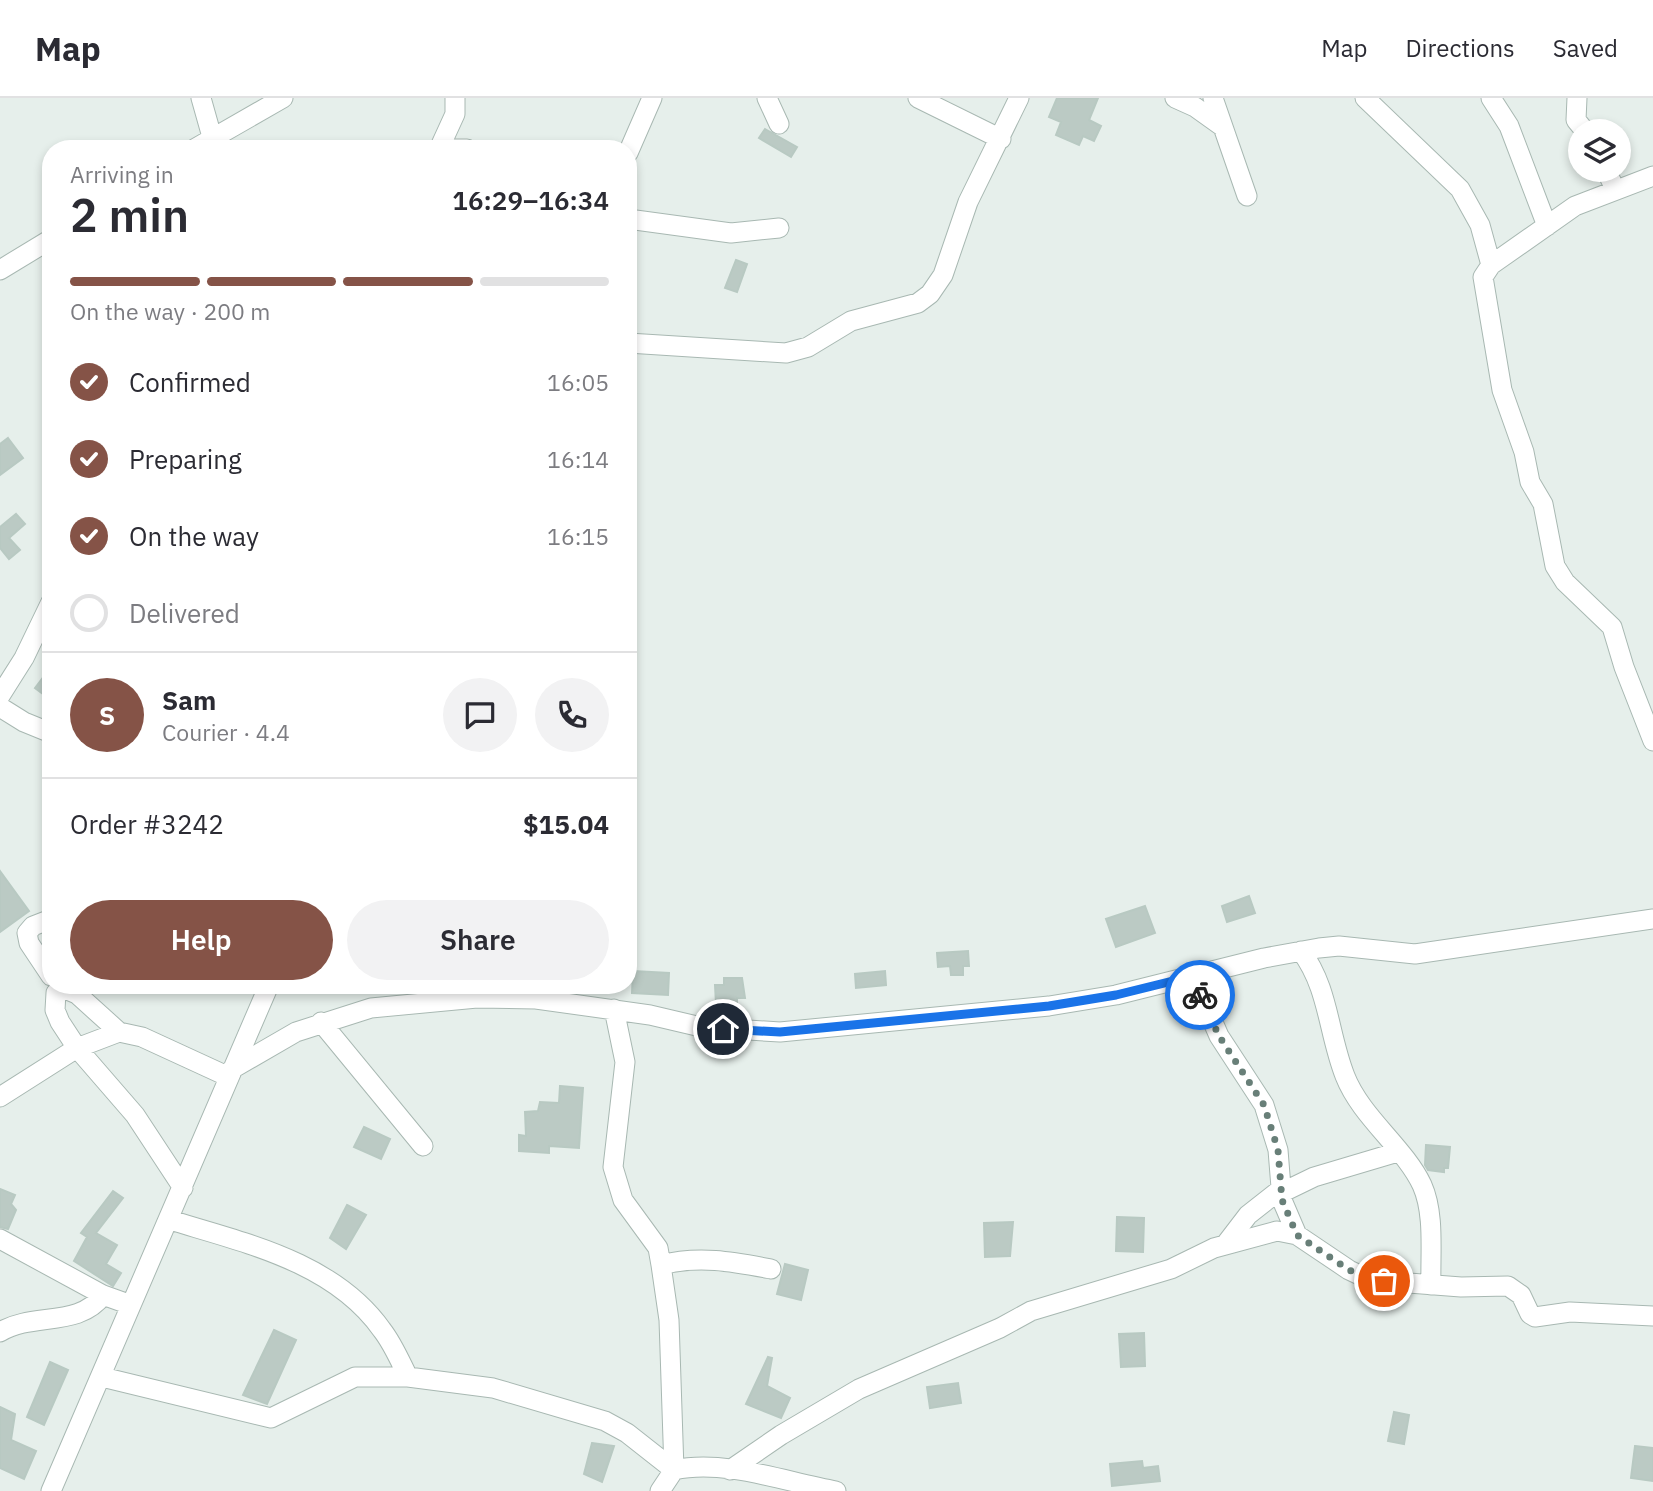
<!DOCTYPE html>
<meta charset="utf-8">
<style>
body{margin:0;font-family:"IBM Plex Sans",sans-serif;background:#f2f2f3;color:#2b2b33;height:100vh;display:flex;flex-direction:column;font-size:26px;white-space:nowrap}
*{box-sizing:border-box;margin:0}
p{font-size:23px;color:#7c7c81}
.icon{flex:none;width:38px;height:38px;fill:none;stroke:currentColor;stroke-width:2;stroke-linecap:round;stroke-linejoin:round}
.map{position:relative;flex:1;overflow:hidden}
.details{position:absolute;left:42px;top:42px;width:595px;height:854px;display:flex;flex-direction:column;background:#fff;border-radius:28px;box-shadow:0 4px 10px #0003}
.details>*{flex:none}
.fabs{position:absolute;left:1568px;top:21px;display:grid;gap:14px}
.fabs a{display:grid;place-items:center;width:63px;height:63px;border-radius:50%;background:#fff;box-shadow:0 4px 10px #0003;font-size:35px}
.pin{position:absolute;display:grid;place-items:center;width:60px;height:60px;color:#fff;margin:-30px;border:4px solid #fff;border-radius:50%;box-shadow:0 2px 7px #0007}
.courier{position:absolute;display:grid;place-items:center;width:70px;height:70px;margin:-35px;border:5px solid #1a73e8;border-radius:50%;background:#fff;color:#222;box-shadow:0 2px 9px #0007}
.overview em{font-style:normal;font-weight:600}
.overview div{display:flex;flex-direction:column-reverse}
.overview{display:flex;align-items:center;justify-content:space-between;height:119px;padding:0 28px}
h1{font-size:46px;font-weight:600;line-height:52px}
.bar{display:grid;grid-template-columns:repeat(4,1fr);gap:10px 7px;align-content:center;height:84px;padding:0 28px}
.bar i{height:9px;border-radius:5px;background:#e1e1e2}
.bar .selected{background:#855347}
.bar p{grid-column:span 4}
.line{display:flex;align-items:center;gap:18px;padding:0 28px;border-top:2px solid #e1e1e2}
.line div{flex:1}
.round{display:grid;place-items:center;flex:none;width:74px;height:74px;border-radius:37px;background:#f2f2f3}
ol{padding:0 28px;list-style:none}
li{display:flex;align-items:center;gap:21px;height:77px}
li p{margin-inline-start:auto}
li .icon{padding:7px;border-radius:50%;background:#855347;color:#fff;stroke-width:4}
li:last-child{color:#7c7c81}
li i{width:38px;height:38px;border:4px solid #e1e1e2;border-radius:50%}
.action{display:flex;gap:14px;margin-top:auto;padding:14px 28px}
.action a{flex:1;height:80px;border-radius:42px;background:#855347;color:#fff;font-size:28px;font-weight:600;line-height:80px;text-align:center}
.action a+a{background:#f2f2f3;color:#2b2b33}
header{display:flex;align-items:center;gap:42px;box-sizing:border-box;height:98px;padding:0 35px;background:#fff;border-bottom:2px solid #e1e1e2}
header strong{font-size:33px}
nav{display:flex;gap:38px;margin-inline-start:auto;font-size:24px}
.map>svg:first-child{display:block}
</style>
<header>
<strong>Map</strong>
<nav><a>Map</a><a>Directions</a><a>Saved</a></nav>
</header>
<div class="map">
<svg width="1653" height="1393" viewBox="0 0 1653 1393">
<rect width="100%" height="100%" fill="#e6efeb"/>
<path fill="#bbcac4" stroke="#b8c9c2" stroke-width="2" d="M1057,0H1098L1089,22L1101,28L1094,43L1083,38L1079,47L1056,37L1061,24L1049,19Z
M765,31L797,49L791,59L759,40Z
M736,162L747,166L737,194L725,190Z
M8,340L23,360L0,377V346Z
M16,416L25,426L9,440L20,452L9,461L0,450V429Z
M51,569V602L35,590Z
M0,773L29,813L0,834Z
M1249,798L1255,815L1227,824L1222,808Z
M1145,808L1155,835L1116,849L1106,821Z
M968,853L969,868H963V877H951L950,868L938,869L937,855Z
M633,873L669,875L668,897L632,895Z
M885,873L886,887L856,890L855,876Z
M724,880H742L745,900H737V906H716L715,887H724Z
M560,988L583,990L579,1050L549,1048V1055L519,1053V1037L526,1038L525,1014L538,1013L540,1004L559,1005Z
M364,1029L390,1041L381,1061L354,1049Z
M1426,1047L1450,1049L1448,1070H1444V1074L1428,1072L1425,1067Z
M0,1091L15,1097L11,1106L16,1112L8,1131L0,1129Z
M113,1093L123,1100L96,1135L117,1147L106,1166L121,1175L113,1188L74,1163L87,1139L81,1135Z
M347,1107L366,1117L346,1151L330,1140Z
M1117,1119L1144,1120L1143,1154L1116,1153Z
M1013,1124L1010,1158L985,1159L984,1125Z
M785,1166L808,1172L801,1202L777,1196Z
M274,1232L296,1242L267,1306L243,1297Z
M1144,1235L1145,1268L1121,1269L1119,1236Z
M768,1259L772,1260L767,1288L790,1300L781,1320L746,1306Z
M50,1264L68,1272L44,1327L27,1319Z
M958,1285L961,1305L930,1310L927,1289Z
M0,1309L15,1316L11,1342L36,1353L24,1381L0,1370Z
M1394,1314L1409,1317L1404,1346L1388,1343Z
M592,1345L614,1348L602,1384L584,1376Z
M1635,1348L1653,1350V1383L1631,1380Z
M1142,1363L1143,1370L1158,1368L1160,1383L1112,1388L1110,1366Z"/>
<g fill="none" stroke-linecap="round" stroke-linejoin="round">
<defs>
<path id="street" d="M201,0L212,39
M767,0L779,26
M918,0L1001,41
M1175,0L1195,9L1223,29
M1213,0L1247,98
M1365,0L1460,91L1480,127L1491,167
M1491,0L1509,28L1547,128
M1577,0L1576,22L1585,33
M194,51L283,0
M439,51L455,16V0
M452,51H467
M628,55L652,0
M1606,72L1615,91
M1653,78L1575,108L1491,167L1483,179L1502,292L1524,354L1530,384L1543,406L1555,468L1565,484L1612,529L1624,569L1653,643
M628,121L731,135L779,130
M0,172L51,141
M628,245L786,255L808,249L851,223L918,205L930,196L943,177L968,104L1019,0
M0,598L24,560L51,504
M0,609L24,624L51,635
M51,821L33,828L27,835L29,845L51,878
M1301,853C1329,890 1328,935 1345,978C1361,1019 1404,1049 1422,1087C1435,1116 1430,1155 1431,1187
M1193,878L1219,938L1264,1007L1278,1052L1282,1102L1297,1137
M614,911L625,964L613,1069L623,1102L658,1150L661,1167L669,1222L674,1372
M321,924L423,1048
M119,934L77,896L65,891L56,895L55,912L60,924L77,950L135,1017L183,1090
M232,971L296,934L371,910L477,900L536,901L650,917L701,929L780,934L1049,908L1116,897L1264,860L1319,850L1339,848L1415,856L1653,821
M0,999L77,950L119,934L142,939L229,979
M1281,1095L1314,1079L1398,1054
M170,1122C245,1145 334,1164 382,1232C393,1246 400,1263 408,1279
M0,1141L103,1197L131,1207
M1225,1147L1248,1117L1281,1091
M661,1167C699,1157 734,1164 771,1171
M0,1234C33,1214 79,1230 103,1197
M102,1279L271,1320L355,1279H408L493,1290L605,1323L627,1335L674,1372
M730,1372L781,1337L859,1291L1000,1230L1031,1213L1171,1171L1214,1150L1277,1133L1297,1137L1349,1172L1370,1182L1461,1189L1508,1188L1521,1197L1530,1216L1535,1219L1570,1214L1653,1218
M51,1393L269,887
M660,1393L674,1372C725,1361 785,1384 836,1393"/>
</defs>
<use href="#street" stroke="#a8b8b2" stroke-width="21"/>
<use href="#street" stroke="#fff" stroke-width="19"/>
</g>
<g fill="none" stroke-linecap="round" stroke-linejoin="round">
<path stroke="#687f78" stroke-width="7" stroke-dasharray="0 12.6" d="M1200,897L1219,938L1264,1007L1278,1052L1282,1102L1297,1137L1349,1172L1370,1182L1384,1183"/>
<path stroke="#1a73e8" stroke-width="9" d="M723,931L780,934L1049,908L1116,897L1193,878L1200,897"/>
</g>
</svg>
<div class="fabs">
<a><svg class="icon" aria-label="layers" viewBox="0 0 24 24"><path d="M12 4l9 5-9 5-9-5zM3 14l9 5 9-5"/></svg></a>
</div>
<div class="pin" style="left:1384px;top:1183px;background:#ea580c"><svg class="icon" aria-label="bag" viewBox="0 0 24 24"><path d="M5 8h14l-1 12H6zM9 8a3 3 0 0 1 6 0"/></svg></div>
<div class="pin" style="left:723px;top:931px;background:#1f2937"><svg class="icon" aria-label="home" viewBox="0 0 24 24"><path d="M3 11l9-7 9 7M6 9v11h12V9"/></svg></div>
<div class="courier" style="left:1200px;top:897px"><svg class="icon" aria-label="bike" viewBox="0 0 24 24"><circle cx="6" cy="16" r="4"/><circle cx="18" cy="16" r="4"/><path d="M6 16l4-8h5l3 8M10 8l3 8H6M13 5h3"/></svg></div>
<section class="details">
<div class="overview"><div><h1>2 min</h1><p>Arriving in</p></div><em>16:29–16:34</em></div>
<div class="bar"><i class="selected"></i><i class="selected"></i><i class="selected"></i><i></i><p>On the way · 200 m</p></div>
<ol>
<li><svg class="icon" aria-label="check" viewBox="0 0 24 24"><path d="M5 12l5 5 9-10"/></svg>Confirmed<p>16:05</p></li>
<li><svg class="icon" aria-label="check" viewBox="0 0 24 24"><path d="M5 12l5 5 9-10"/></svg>Preparing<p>16:14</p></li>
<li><svg class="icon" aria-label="check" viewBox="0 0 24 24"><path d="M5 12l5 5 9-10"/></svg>On the way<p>16:15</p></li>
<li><i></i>Delivered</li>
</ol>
<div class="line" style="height:126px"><b class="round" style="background:#855347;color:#fff">S</b><div><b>Sam</b><p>Courier · 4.4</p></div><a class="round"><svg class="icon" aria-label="chat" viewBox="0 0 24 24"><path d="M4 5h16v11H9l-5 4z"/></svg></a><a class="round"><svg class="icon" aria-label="phone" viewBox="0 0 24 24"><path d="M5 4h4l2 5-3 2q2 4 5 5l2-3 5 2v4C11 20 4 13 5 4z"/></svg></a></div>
<div class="line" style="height:91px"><div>Order #3242</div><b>$15.04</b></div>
<div class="action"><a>Help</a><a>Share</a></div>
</section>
</div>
